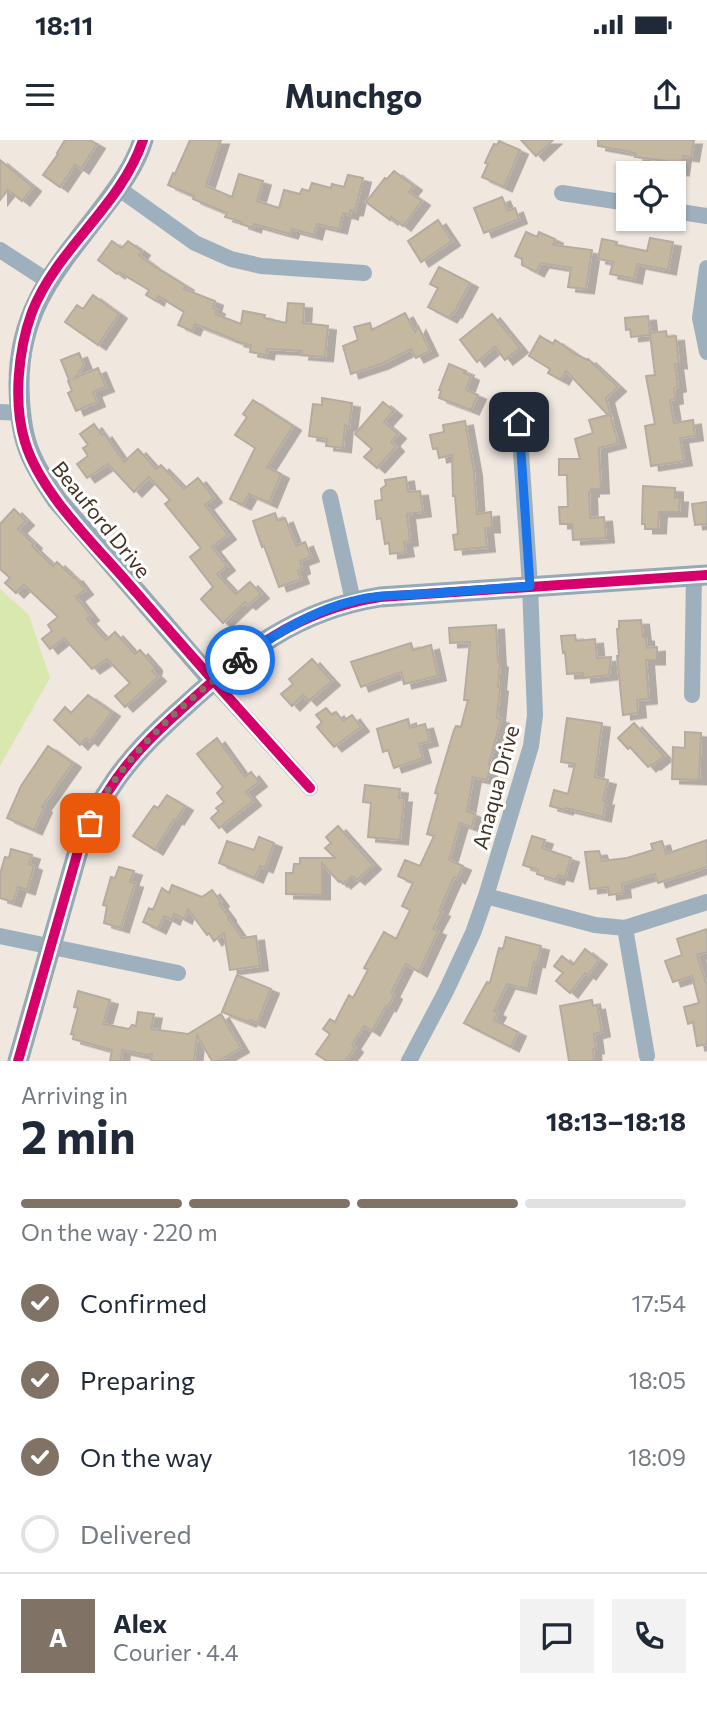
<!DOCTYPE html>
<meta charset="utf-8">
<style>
body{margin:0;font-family:Commissioner,sans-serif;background:#f2f2f3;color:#1f2937;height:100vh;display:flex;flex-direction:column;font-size:26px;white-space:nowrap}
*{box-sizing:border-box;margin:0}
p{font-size:23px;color:#747a83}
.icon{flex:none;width:38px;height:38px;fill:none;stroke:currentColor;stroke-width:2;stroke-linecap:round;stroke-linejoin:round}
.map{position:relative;height:921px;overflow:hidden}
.side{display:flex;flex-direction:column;background:#fff;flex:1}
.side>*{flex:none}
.fabs{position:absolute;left:616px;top:21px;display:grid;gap:14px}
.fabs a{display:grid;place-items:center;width:70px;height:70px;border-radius:0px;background:#fff;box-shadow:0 2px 5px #0004;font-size:35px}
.pin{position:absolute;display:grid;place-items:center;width:60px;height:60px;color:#fff;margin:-30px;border-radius:14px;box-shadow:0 4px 10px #0006}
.courier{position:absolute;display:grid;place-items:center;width:70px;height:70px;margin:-35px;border:5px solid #1a73e8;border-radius:50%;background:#fff;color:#222;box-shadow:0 2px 9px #0007}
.headline em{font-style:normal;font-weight:700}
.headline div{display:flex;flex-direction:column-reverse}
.headline{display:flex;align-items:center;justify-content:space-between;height:119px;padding:0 21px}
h1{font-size:46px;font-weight:700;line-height:52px}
.bar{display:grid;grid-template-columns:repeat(4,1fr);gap:10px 7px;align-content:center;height:84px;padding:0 21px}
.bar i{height:9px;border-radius:5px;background:#e0e1e3}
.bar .on{background:#807265}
.bar p{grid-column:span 4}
.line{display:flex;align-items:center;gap:18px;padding:0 21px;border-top:2px solid #e0e1e3}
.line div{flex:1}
.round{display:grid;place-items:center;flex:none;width:74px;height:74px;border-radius:0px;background:#f2f2f3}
ol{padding:0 21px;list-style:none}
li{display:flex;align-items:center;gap:21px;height:77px}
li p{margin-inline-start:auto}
li .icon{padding:7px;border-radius:50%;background:#807265;color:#fff;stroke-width:4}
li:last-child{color:#747a83}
li i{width:38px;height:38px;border:4px solid #e0e1e3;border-radius:50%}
.status{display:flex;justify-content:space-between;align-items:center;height:49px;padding:0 35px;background:#fff;direction:ltr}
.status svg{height:19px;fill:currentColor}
header{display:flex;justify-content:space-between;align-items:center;height:91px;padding:0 21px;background:#fff;font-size:32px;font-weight:700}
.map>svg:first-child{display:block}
</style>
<div class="status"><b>18:11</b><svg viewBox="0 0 49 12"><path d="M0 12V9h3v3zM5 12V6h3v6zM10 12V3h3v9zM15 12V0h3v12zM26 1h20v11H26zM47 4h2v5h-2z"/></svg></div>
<header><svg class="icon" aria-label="menu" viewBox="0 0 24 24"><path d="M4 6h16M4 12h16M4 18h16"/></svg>Munchgo<svg class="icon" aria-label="share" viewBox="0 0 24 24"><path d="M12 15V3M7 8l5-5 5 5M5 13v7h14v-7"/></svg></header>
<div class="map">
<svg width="707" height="921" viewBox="0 0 707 921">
<defs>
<filter id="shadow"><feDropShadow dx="8" dy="4.5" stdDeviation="0" flood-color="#0004"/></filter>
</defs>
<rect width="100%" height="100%" fill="#f0e7df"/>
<path fill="#d9e8af" d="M0,449L29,475L50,538L0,626Z"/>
<path fill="#c5b8a1" stroke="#b5ac9f" stroke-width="2" filter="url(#shadow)" d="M65,0H90L97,4L81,29L75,25L60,47L43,35L58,14L57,13Z
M190,0H221L206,46L232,57L239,34L263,41L257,61L279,68L284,50L300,54L302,49L309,51L312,43L331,48L332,44L344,47L348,35L363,38L355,71L351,70L350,75L343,73L339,89L317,84L314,95L292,89L290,94L254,84L253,88L241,84L242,82L225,77L227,73L193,59L194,56L168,45L173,33L175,34Z
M521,0H553L536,16Z
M598,0H694L691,17L683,16L681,31L665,28L667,21L635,17L636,14L626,11L598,6Z
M499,1L520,10L504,47L482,37L488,24L485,23L490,12L494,4L497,5Z
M0,20L33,47L22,61L8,50L0,60Z
M394,31L414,46L409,52L422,61L403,86L391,77L390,80L366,62L385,38L387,39Z
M502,57L508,71L515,68L519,79L484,93L474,68Z
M438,80L452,101L421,122L408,101Z
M526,92L537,97L539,92L555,99L553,105L592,110L586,149L568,147L571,128L541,123L536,132L522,125V119L515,116Z
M650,98L673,102L668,130L637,124L634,139L610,134L613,122L598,119L602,99L617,102L616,105L647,111Z
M112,101L122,108L128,101L142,111L139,115L154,126L186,146L184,149L215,161L213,168L217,170L215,174L241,184L243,171L265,175L264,178L286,183L288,163L304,164L303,183L328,186L325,217L301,215L302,211L267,209L266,215L250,212L251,205L237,202L238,201L195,184L192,191L178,185L184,172L158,156L156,161L146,155L149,150L119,132L117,134L98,120Z
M439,127L470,143L454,173L453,172L449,178L428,167L438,148L430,144Z
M93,155L119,174L98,205L65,182L77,165L83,169Z
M405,173L415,192L418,186L430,211L416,218L411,209L381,224L351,234L343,206L358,200L354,187L370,183L372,190Z
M492,174L520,208L505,220L495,207L477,222L460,200Z
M648,176L650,193L666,191L667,197L676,196L679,224H675L678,247L674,248L675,259L670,260L674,283L693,280L695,296L680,298L684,321L651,326L645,286L655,284L646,236L655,235L650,195L631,197L630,189L626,190L625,178Z
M540,196L553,204L555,200L570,210V211L587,220L588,219L618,247L606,258L618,303L599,308L601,349H591V352H589L590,378L604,377L606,398L573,400L572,384H560L559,367H568L567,335H559V319H580L575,299L593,293L589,280L608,275L566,231L561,240L548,233L550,229L529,216Z
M79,213L84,225L75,238L98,228L106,247L93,252L97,262L76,271L68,253L72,251L68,241L69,240L61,220Z
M449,224L466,231L464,233L471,236L466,250L478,255L471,270L439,258L441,251L439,250Z
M322,258L352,263L349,288L345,285L343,308L326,306L327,299L309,296L313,264L322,265Z
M253,260L293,286L267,327L281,334L269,363L249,354L243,365L230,359L255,308L235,295L247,277L243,274Z
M383,262L394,271L384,282L398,294L391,302L396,307L377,328L364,317L372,309L355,294Z
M465,281L474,331L477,374L491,372L492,388H485L487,407L455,410L453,395L458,394L455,356H453L452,315L439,318L437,308L433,309L430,295L444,292L443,285Z
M94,284L102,295L104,293L124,322L138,309L156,329L161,325L184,349L198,338L214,358L205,365L228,395L212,407L227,426L217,434L236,454L250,442L261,454L248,465L245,462L223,483L208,467L201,459L213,447L190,417L201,408L165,364L170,360L149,337L134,352L108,324L87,338L77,324L88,316L83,308L88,305L80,294Z
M406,337L408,352L420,351L423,372L407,374L410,401L404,402L406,412L390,414L389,403L385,404L381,378L377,379L375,361L382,360L381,349L386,345L385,340Z
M643,346L675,348V358H680L679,372H659L658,389H645V384H642Z
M707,362V384L695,385L692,364Z
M14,369L26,381L18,389L34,404L32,406L53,426L57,422L74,438L75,437L85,450L76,457L91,476L87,479L106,500L115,492L135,514L140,510L154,526V529L152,531L158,537L125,567L115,556L130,543L107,519L92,529L64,498L50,509L42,499L52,491L48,485L58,477L24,445L16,453L5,443L10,438L0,429V384Z
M275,373L278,381L285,378L296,406L305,402L311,417L300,421L302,429L298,431L301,439L279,447L264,406L262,407L253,381Z
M641,480L643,497H646L647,508L657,507V520H646L649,559L637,560L638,573L623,575L617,516H619L617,489H619V481Z
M496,485L498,522L500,523L498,547H500L497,578L501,579L489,624H491L487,640L473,637L467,671L475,674L472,687L460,683L449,720L463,726L457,739L454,737L439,771L442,772L433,789L438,791L419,832L406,824L391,853L394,855L388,867L386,866L372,891L364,886L352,905L355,908L345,921H327L316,914L330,894L323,889L330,879L335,882L349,855L353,858L368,830L364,828L384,792L396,799L410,770L402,766L413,743L398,736L405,720L420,726L434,696L427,694L438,654L435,653L454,590L456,586L461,587L468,560H464L470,502L450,503L449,488Z
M575,495L576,501L595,499L597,518L611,517L609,535L583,538V533L567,534L565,512L563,513L561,496Z
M411,503L413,510L431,505L438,536L404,544L401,532L361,547L351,522Z
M312,519L332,541L309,561L303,555L292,566L281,554L293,544L289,539Z
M88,555L112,572L90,601L86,598L80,605L54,580L65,567L71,573Z
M326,568L332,575L336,572L343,581L352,575L361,587L334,607L317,587L322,582L316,575Z
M567,578L602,583L595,637L608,640L603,661H606L603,677L566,668L565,670L550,666L554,650L568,654L575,624L561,622Z
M408,579L410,588L425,584L430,601L419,604L423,618L394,628L388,610L383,612L377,589Z
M634,583L664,616L653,625L652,624L648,627L630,607L628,609L618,598Z
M685,592L701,593L699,640L672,639L673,607L685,608Z
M217,598L245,637L251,632L259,642L246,652L253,661L219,688L211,678L219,671L216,668L224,662L217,653L223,647L197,614Z
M48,606L73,623L42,667L44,668L34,690L7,678L21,646Z
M365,645L400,649L399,658H404L400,700L368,697L371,663L363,662Z
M167,655L185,666L176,680L174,679L155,710L133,696L154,666L158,668Z
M338,686L373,725L357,740L352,736L343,744L340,741L339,742L322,723V755L286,754V733H293L294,724H300V718H335L325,708L331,703L326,697Z
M532,696L545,700L542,708L571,718L565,737L558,735L556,740L537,734L538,730L523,725Z
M259,697L274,703L265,728L260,726L255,738L219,723L227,701L254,710Z
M707,700V727L658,743L655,734L622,744L623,753L609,755L608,747L590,749L585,712L599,711L602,721L627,718L653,710L651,704L662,701L666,714Z
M11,709L32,715L29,724L34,726L27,750L18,747L13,762L0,758V734L5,717L9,718Z
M119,727L134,731L130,742L135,743L121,788L104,783L107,766L103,765L111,737L115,738Z
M172,745L202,757L212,750L221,762L219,764L228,776V778L242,798L256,796L260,826L230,830L224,793L214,801L209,793L207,795L188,769L184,779L174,774L172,780L164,776L158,789L143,782L149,768L153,770L162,748L169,753Z
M707,789V812L697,815L707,846V904L697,906L693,882L688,884L684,867L699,863L692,836L673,842L665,821L682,815L677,799Z
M506,797L541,806L537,823L534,822L528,849L507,844L494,871L498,873L494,880L518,892L511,907L464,883L487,842L490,843L499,808L503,809Z
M585,809L599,820L588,835L585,833L570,853L556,841L563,833L554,826L562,816L573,825Z
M237,835L271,849L257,883L250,880L248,882L222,872Z
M78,851L110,860L103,884L129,889L132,885L136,886L138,872L154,874L151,889L188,894L221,874L241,908L218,921H212L197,895L194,921H151L152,914L146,915L122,910L121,921H110L112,910L73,899L74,895L71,894L78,868L74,867Z
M592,860L593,866L597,865L602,892L594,894L596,909H593L594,921H569L560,866Z"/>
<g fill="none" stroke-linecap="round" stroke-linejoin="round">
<path stroke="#9eb0be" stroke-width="16" d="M118,48L195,103L231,119L261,126L364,133
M562,53L628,63
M674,71L707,76
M0,110L48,141
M707,128L700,178L707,212
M0,272L20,273
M330,357L353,461
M213,541L310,648
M692,555L694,436
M486,756L595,785L625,788L707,762
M625,788L647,916
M0,796L178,833
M409,921L446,851L473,793L486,756L531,606L535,575L530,446L519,282"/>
<path stroke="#95aab6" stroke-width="21" d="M143,0C135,26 119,47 103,68C58,127 18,168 19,247C20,298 28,318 57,360L213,541
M18,921L78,711C87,691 96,669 109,650C129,618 156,592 184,567C244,512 297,470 380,457L707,435"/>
<defs>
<path id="cycleway" d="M143,0C121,66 57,108 32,172C18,210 13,263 25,302C40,352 93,403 127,442C187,511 248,580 310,648
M18,921L78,711C87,691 96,669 109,650C129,618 156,592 184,567C244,512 297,470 380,457L707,435"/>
</defs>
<use href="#cycleway" stroke="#fff" stroke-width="15"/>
<use href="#cycleway" stroke="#d6006c" stroke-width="10"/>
</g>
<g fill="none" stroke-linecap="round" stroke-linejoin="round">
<path stroke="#807265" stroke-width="7" stroke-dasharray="0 12.6" d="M90,683C96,672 102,660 108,650C142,599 191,557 240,520"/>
<path stroke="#1a73e8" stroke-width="9" d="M240,520C274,494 311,471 353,461C375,455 399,455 422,454C458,451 494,449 530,446L519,282"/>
</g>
<g text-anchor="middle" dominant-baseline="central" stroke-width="6" stroke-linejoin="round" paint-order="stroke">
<g font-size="21" fill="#443323" stroke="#fff">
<text transform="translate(102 379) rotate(51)">Beauford Drive</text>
<text transform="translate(495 647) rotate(-75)">Anaqua Drive</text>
</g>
</g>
</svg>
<div class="fabs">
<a><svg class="icon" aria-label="locate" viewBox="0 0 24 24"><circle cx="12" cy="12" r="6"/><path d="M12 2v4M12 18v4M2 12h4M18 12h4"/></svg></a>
</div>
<div class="pin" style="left:90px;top:683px;background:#ea580c"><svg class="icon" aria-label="bag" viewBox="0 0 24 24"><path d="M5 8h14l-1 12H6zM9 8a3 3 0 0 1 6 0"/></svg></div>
<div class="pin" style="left:519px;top:282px;background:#1f2937"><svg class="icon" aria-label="home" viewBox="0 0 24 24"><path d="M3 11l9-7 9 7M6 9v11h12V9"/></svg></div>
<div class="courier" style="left:240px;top:520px"><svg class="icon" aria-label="bike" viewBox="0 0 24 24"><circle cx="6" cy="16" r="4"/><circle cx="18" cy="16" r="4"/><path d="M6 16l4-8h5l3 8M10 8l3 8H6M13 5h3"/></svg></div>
</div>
<section class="side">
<div class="headline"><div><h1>2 min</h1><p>Arriving in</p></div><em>18:13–18:18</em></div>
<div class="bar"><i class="on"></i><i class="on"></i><i class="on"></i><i></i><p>On the way · 220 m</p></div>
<ol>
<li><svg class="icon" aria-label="check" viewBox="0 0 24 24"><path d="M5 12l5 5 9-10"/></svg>Confirmed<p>17:54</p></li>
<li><svg class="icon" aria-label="check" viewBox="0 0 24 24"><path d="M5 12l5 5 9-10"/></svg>Preparing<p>18:05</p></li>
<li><svg class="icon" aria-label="check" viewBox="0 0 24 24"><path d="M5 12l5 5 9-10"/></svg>On the way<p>18:09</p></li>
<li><i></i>Delivered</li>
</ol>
<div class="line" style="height:126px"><b class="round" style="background:#807265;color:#fff">A</b><div><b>Alex</b><p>Courier · 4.4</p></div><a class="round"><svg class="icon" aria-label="chat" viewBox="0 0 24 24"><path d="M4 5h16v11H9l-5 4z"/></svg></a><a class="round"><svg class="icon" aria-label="phone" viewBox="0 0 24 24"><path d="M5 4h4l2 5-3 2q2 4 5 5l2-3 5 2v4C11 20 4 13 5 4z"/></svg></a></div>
</section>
